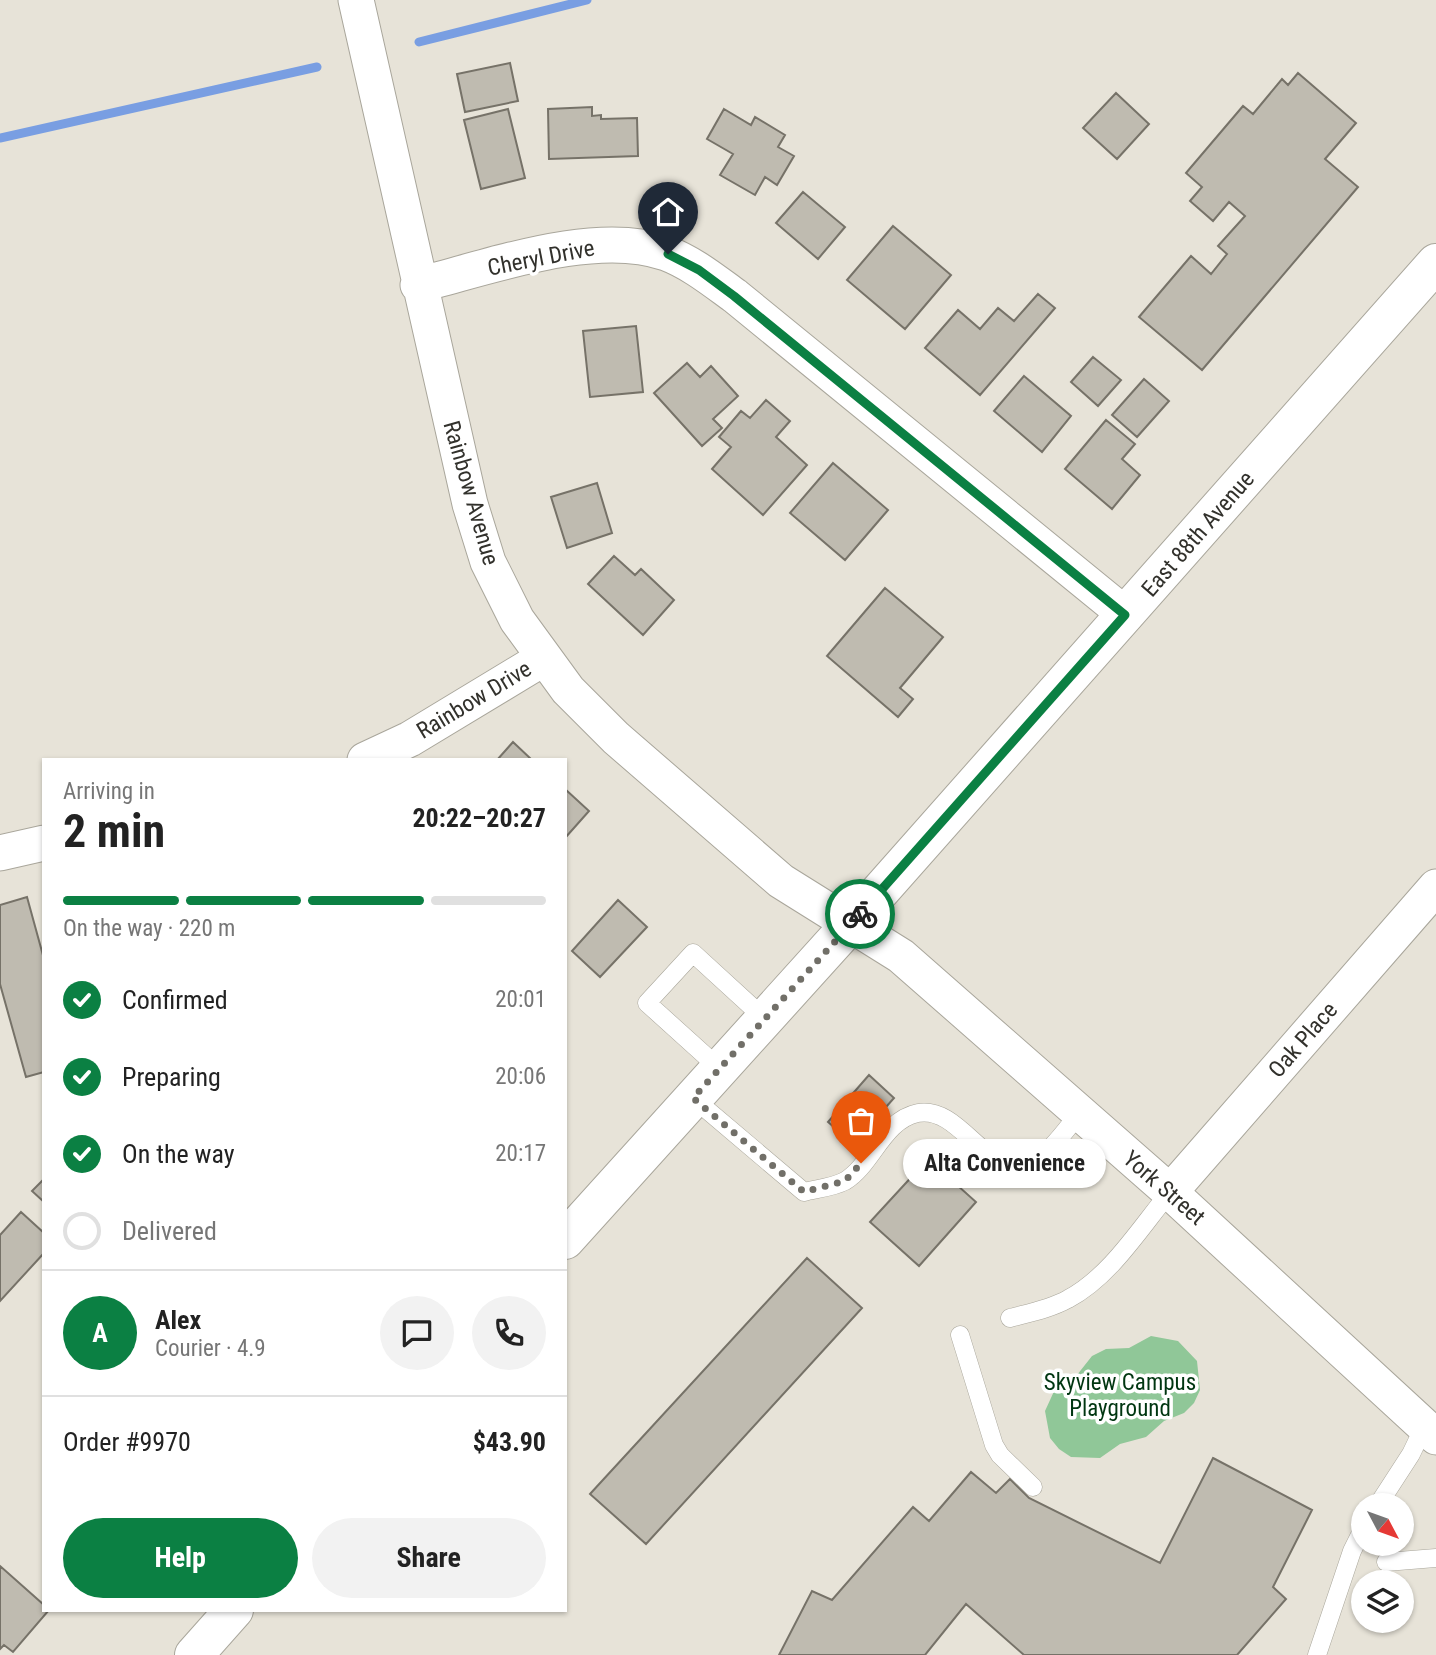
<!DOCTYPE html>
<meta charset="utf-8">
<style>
body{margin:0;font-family:"Roboto Condensed",sans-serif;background:#f2f2f2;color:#222;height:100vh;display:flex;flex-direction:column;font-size:26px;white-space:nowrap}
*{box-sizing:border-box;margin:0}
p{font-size:23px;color:#767676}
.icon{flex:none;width:38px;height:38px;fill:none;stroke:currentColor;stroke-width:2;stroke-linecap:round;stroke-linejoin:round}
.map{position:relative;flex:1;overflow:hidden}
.sheet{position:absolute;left:42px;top:758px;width:525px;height:854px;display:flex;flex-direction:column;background:#fff;border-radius:0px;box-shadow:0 2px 5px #0004}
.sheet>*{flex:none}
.needle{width:46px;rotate:131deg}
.controls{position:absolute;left:1351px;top:1493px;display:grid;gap:14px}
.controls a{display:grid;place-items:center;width:63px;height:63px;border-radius:50%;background:#fff;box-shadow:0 2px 5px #0004;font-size:35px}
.pin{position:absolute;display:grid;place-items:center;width:60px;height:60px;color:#fff;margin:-72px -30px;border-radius:50% 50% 50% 0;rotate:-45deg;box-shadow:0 0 7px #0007}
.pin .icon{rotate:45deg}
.courier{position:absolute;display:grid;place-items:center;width:70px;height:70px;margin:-35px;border:5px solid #0b8043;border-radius:50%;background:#fff;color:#222;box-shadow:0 2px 9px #0007}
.bubble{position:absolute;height:49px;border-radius:24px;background:#fff;box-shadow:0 2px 5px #0004;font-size:23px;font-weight:700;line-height:49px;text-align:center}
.headline em{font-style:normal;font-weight:700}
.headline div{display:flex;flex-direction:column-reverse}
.headline{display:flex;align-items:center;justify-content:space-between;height:119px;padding:0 21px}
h1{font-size:46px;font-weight:700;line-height:52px}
.bar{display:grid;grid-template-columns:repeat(4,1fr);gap:10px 7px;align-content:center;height:84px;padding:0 21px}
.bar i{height:9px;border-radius:5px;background:#e0e0e0}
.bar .current{background:#0b8043}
.bar p{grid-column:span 4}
.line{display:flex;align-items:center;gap:18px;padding:0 21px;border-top:2px solid #e0e0e0}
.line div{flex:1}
.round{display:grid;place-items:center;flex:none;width:74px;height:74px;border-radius:37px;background:#f2f2f2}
ol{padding:0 21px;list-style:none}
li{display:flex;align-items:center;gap:21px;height:77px}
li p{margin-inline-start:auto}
li .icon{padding:7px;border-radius:50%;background:#0b8043;color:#fff;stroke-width:4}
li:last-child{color:#767676}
li i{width:38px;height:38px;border:4px solid #e0e0e0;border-radius:50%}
.primary-button{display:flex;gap:14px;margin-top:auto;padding:14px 21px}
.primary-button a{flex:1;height:80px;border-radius:42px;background:#0b8043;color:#fff;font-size:28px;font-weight:700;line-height:80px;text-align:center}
.primary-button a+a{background:#f2f2f2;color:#222}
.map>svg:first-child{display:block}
</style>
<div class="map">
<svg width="1436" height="1655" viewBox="0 0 1436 1655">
<rect width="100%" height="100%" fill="#e7e3d8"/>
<path fill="#90c798" d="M1151,1336L1178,1341L1197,1361L1200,1390L1194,1403L1184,1413L1164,1421L1146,1437L1120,1444L1100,1458L1071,1457L1059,1449L1050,1438L1045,1411L1056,1387L1077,1375L1092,1356L1106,1349L1129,1348Z"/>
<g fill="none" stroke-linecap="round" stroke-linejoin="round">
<path stroke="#799ee2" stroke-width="9" d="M419,42L587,0
M0,138L317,67"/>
</g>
<path fill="#bfbbb0" stroke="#767268" stroke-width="2" d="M510,63L518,101L465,112L457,74Z
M1298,73L1356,123L1325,159L1358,187L1202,370L1139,317L1191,256L1211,274L1227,254L1218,246L1245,216L1229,202L1213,221L1190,201L1202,187L1186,173L1243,106L1253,114L1282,79L1288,85Z
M1116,93L1149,124L1117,159L1083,128Z
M592,107V116L601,115V119L637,118L638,156L549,159L548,109Z
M508,109L525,178L481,189L464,120Z
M724,109L751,125L755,117L785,135L778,147L794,156L777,185L765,177L755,195L720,175L733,154L707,139Z
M803,192L845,227L818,259L776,223Z
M893,226L951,275L905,329L847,280Z
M1038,294L1055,308L980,395L925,348L958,310L980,329L998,308L1014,321Z
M636,326L643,392L590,397L583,331Z
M1093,357L1121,380L1098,406L1071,382Z
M687,363L700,377L711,366L738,396L713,419L722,428L702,446L654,393Z
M1024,376L1071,416L1042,452L994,411Z
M1144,379L1169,401L1137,437L1112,415Z
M766,400L790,421L776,437L807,465L763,515L712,469L731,447L719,437L741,411L750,418Z
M1106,420L1135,444L1122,459L1140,475L1112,509L1065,469Z
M833,463L888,510L845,560L790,513Z
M597,483L612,533L567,548L551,497Z
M614,556L635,575L641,569L674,600L643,635L588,584Z
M885,588L943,637L900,688L913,699L898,717L827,656Z
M513,742L532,760H497Z
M565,789L589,811L565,838Z
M27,897L44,959V1072L26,1077L0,984V905Z
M618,900L647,927L600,977L572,951Z
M869,1075L894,1098L853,1144L828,1122Z
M928,1159L976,1202L919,1266L870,1222Z
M44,1179V1202L32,1191Z
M21,1212L44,1233V1253L0,1301V1235Z
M807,1258L862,1308L646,1544L590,1494Z
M1213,1458L1312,1510L1273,1587L1286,1599L1237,1655H1024L966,1604L925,1655H779L812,1591L832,1600L913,1507L929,1521L971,1472L996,1493L1010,1479L1029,1498L1160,1563Z
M0,1566L44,1605V1610H49L13,1652L4,1645L0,1649Z"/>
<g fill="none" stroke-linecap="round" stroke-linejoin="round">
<defs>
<path id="service" d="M719,1068L647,1003L693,953L764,1018
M693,1098L804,1192C816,1189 834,1187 845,1181C872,1165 883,1120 918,1113C963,1105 988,1186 1034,1160C1052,1151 1066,1129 1079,1114
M1010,1318C1029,1313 1050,1309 1068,1299C1110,1277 1140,1228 1170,1192
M960,1335L994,1445L1000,1455L1033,1487
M1378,1505L1411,1454L1424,1427
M1386,1562L1436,1558
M1317,1655L1352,1551L1363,1529"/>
<path id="minor" d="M356,0L470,504L488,562L517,620L568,690L616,738L781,881L901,956L1170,1192L1436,1437
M418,285C490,267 595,228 666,253C692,263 713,280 735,296L1126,615
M365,760L410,739L544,658
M0,853L44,843
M1170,1192L1436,887"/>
<path id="secondary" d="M565,1240L874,898L1436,263
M194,1655L234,1610"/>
</defs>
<use href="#service" stroke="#a9a69b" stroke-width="19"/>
<use href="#minor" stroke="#a9a69b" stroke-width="37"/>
<use href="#secondary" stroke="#a9a69b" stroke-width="40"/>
<use href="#service" stroke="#fff" stroke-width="18"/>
<use href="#minor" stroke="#fff" stroke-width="35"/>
<use href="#secondary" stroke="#fff" stroke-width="38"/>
</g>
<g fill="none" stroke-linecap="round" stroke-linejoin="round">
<path stroke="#716f68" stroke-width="7" stroke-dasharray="0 12.6" d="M860,914L693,1098L804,1192L845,1181L861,1163"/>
<path stroke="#0b8043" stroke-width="9" d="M668,254L699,270L734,296L1125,615L860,914"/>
</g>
<g text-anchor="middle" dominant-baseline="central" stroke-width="7" stroke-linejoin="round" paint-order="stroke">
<g font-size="23" fill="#32312c" stroke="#fff">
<text transform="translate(541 258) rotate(-11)">Cheryl Drive</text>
<text transform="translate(471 493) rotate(74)">Rainbow Avenue</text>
<text transform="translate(1198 534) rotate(-49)">East 88th Avenue</text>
<text transform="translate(474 700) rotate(-31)">Rainbow Drive</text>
<text transform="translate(1303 1040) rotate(-49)">Oak Place</text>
<text transform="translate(1164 1188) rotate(41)">York Street</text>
</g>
<g font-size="23" fill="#003611" stroke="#fff">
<text x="1120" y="1382">Skyview Campus<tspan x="1120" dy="26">Playground</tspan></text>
</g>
</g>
</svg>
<div class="controls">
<a><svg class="needle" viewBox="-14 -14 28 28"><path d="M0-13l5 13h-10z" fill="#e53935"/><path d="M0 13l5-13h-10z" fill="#767676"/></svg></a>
<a><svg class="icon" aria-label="layers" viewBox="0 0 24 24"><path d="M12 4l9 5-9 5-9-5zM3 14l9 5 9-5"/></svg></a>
</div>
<div class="pin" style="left:861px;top:1163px;background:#ea580c"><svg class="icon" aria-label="bag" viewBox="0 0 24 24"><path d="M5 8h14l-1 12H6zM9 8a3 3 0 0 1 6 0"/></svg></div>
<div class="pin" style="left:668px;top:254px;background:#1f2937"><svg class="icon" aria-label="home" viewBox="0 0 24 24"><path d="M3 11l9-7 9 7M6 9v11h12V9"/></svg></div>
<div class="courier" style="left:860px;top:914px"><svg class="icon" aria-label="bike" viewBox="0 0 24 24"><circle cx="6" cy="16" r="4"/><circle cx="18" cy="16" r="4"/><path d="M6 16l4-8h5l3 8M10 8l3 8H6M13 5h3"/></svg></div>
<div class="bubble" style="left:903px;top:1139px;width:203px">Alta Convenience</div>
<section class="sheet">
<div class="headline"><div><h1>2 min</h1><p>Arriving in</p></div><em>20:22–20:27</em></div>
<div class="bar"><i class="current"></i><i class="current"></i><i class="current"></i><i></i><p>On the way · 220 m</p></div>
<ol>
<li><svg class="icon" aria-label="check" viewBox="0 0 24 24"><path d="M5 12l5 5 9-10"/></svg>Confirmed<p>20:01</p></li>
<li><svg class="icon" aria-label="check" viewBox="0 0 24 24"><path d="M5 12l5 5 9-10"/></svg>Preparing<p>20:06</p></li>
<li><svg class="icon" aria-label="check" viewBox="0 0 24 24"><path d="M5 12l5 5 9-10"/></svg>On the way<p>20:17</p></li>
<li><i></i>Delivered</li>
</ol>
<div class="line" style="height:126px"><b class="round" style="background:#0b8043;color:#fff">A</b><div><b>Alex</b><p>Courier · 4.9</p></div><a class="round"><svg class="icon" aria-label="chat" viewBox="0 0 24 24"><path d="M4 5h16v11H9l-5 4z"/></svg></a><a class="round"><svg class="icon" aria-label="phone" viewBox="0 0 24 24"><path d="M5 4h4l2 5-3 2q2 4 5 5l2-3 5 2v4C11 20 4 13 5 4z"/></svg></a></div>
<div class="line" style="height:91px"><div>Order #9970</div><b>$43.90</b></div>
<div class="primary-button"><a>Help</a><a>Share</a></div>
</section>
</div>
